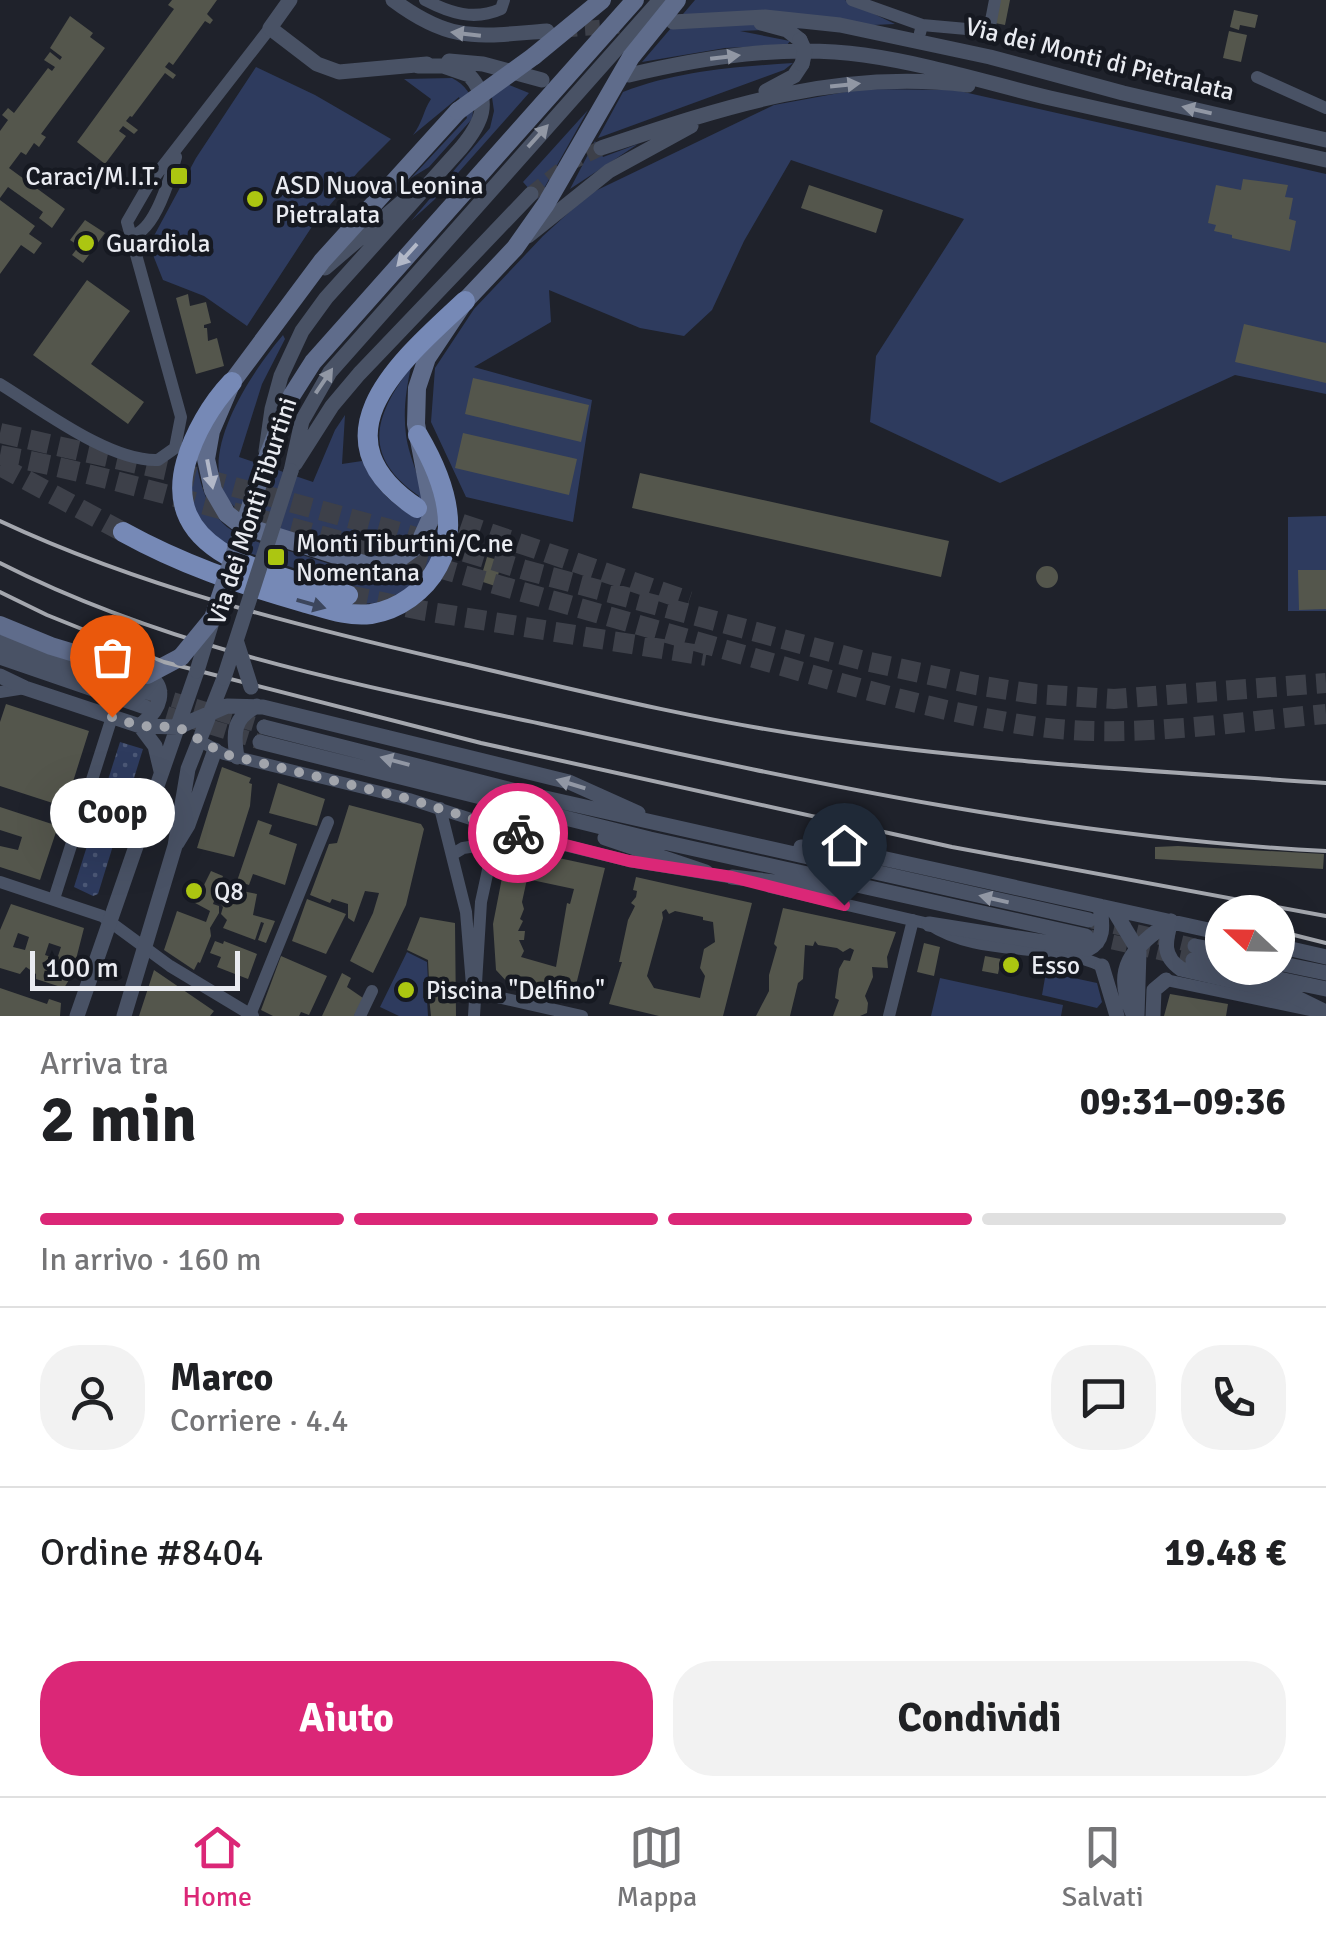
<!DOCTYPE html>
<html lang="it">
<meta charset="utf-8">
<style>
body{margin:0;font-family:Signika,sans-serif;background:#f2f2f2;color:#202124;height:100vh;display:flex;flex-direction:column;font-size:38px;white-space:nowrap}
*{box-sizing:border-box;margin:0}
p{font-size:32px;color:#757577}
.icon{flex:none;width:55px;height:55px;fill:none;stroke:currentColor;stroke-width:2;stroke-linecap:round;stroke-linejoin:round}
.map{position:relative;height:1016px;overflow:hidden}
.details{display:flex;flex-direction:column;background:#fff;flex:1}
.details>*{flex:none}
.needle{width:65px;rotate:292deg}
.tools{position:absolute;left:1205px;top:895px;display:grid;gap:20px}
.tools a{display:grid;place-items:center;width:90px;height:90px;border-radius:50%;background:#fff;box-shadow:0 10px 40px #0002;font-size:50px}
.scale{position:absolute;left:30px;bottom:25px;width:210px;box-sizing:border-box;padding-left:10px;border:5px solid #e9ebf1;border-top:0;font-size:28px;line-height:35px;white-space:nowrap;color:#e9ebf1;-webkit-text-stroke:8px #161921;paint-order:stroke}
.pin{position:absolute;display:grid;place-items:center;width:85px;height:85px;color:#fff;margin:-102px -42px;border-radius:50% 50% 50% 0;rotate:-45deg;box-shadow:0 0 10px #0007}
.pin .icon{rotate:45deg}
.courier{position:absolute;display:grid;place-items:center;width:100px;height:100px;margin:-50px;border:8px solid #db2777;border-radius:50%;background:#fff;color:#222;box-shadow:0 2px 12px #0007}
.bubble{position:absolute;height:70px;border-radius:35px;background:#fff;box-shadow:0 10px 40px #0002;font-size:32px;font-weight:800;line-height:70px;text-align:center}
.overview em{font-style:normal;font-weight:800}
.overview div{display:flex;flex-direction:column-reverse}
.overview{display:flex;align-items:center;justify-content:space-between;height:170px;padding:0 40px}
h1{font-size:65px;font-weight:800;line-height:75px}
.bar{display:grid;grid-template-columns:repeat(4,1fr);gap:15px 10px;align-content:center;height:120px;padding:0 40px}
.bar i{height:12px;border-radius:8px;background:#e0e0e0}
.bar .on{background:#db2777}
.bar p{grid-column:span 4}
.line{display:flex;align-items:center;gap:25px;padding:0 40px;border-top:2px solid #e0e0e0}
.line div{flex:1}
.round{display:grid;place-items:center;flex:none;width:105px;height:105px;border-radius:40px;background:#f2f2f2}
.primary-button{display:flex;gap:20px;margin-top:auto;padding:20px 40px}
.primary-button a{flex:1;height:115px;border-radius:40px;background:#db2777;color:#fff;font-size:40px;font-weight:800;line-height:115px;text-align:center}
.primary-button a+a{background:#f2f2f2;color:#202124}
.tab-bar{display:flex;justify-content:space-around;align-items:center;height:140px;border-top:2px solid #e0e0e0;background:#fff;font-size:28px;color:#757577}
.tab-bar a{display:grid;justify-items:center;gap:5px}
.tab-bar .on{color:#db2777}
.map>svg:first-child{display:block}
</style>
<div class="map">
<svg width="1326" height="1016" viewBox="0 0 1326 1016">
<defs>
<pattern id="park-dots" width="8" height="8" patternUnits="userSpaceOnUse" patternTransform="scale(2.5)"><rect width="8" height="8" fill="#2e3b5e"/><path d="M2 2h.1M6 6h.1" fill="none" stroke="#4c5876" stroke-width="1.8" stroke-linecap="round"/></pattern>
</defs>
<rect width="100%" height="100%" fill="#1f222b"/>
<path fill="#2e3b5e" d="M695,0H845L895,24L740,31L790,41L787,45L725,48L642,62Z
M793,63L784,70L598,138L623,92C677,71 735,67 793,63Z
M256,67L315,95L391,139L358,172L313,225L247,326L204,296L163,280L149,245L196,158Z
M489,77L529,93L434,200L411,221L490,128L494,111Z
M452,78C468,86 476,100 472,119L429,167L411,178L467,118L459,97L413,135C423,122 423,111 431,99L404,79Z
M861,89L955,90L1326,174V394L1235,375L1000,483L870,422L876,356L964,219L791,160L744,241L712,310L684,336L640,328L549,290L551,322L474,367L592,400L573,522L466,497L431,422L435,368L474,309L543,236L589,194L774,105Z
M588,110L538,199L523,182Z
M595,141L603,157L638,144L570,189Z
M283,335L285,339L262,384L239,457L313,482L335,430L345,415L342,464L362,461C375,488 388,501 414,517L419,496C361,456 374,416 411,367C406,390 403,411 406,435C410,467 434,498 418,531C413,542 394,555 382,557C356,562 325,546 301,538C281,531 254,524 238,510C186,467 251,373 283,335Z
M197,466C201,488 209,512 227,527C247,542 276,547 299,554C360,573 411,598 441,521C432,578 411,606 349,604L353,584L315,575L219,543L194,512L191,483Z
M1326,516V611H1288V517Z
M407,952L427,962L428,981L423,982V998L427,1000L428,1016H399L380,1007Z
M1046,972L1097,983L1102,1002L1097,1008L1042,995Z
M940,978L1063,1005L1061,1016H931Z"/>
<path fill="url(#park-dots)" d="M120,742L143,749L98,894L93,896L74,887Z"/>
<path fill="#54564c" fill-rule="evenodd" d="M172,0H217L207,14L213,20L210,24L205,21L173,65L169,62L165,67L176,75L173,79L165,73L132,117L130,116L126,121L138,130L134,134L123,126L119,131L126,136L105,164L77,142L174,9L168,5Z
M999,0H1010L1005,25L995,23Z
M1234,10L1258,15L1255,28L1240,25L1239,30L1230,27Z
M70,16L93,33L90,37L105,48L41,134L46,137L39,147L34,143L26,155L21,152L9,168L65,209L52,228L39,218L43,212L8,187L0,198V131L8,120L2,115L8,108L14,113L48,68L52,71L55,67L44,60L50,52L60,60L62,57L50,48Z
M1229,31L1247,35L1241,62L1223,58Z
M1243,179L1288,185L1285,197L1293,198L1289,219L1296,221L1290,251L1232,238V235L1214,231L1216,225L1208,223L1216,185L1241,190Z
M809,185L883,210L876,233L801,208Z
M0,200L35,226L29,234L42,243L34,254L21,245L0,274Z
M85,220L105,233L83,263L72,255L79,246L70,240Z
M87,280L130,311L91,364L144,402L128,424L33,355Z
M188,294L190,306L206,302L211,323L204,325V328H207L208,341L217,338L224,366L196,374L176,298Z
M1244,324L1326,343V383L1235,362Z
M473,378L589,405L581,442L465,414Z
M463,433L577,459L569,495L455,468Z
M640,473L949,541L941,577L632,508Z
M487,557L502,561L495,586L480,581Z
M1036 577a11 11 0 1 1 22 0a11 11 0 1 1-22 0Z
M1298,570H1326V609L1299,610Z
M6,704L89,731L65,807L0,786V722Z
M222,767L251,778L249,783L252,784L250,806L234,857L197,848Z
M278,783L325,799L317,826L269,813Z
M349,805L421,824L424,829L406,905L373,973L350,961L373,913L379,893L365,891L354,922L348,918V904L332,899L330,903L310,895L329,844L337,843Z
M0,807L58,826L40,880L0,867V846L18,850L22,837L0,830Z
M258,820L272,825L269,834L297,844L285,885L253,874L249,885L237,881Z
M1178,846L1324,854L1323,869L1155,859V847Z
M508,847L605,868L573,997L509,984L496,970L493,924ZM527,879L574,889L570,904L567,903L556,967L521,957L524,951L519,940H524L525,931H518L523,921L520,919L524,909L522,902Z
M211,871L223,876L213,904L219,906V913L210,928L211,936L200,963L198,962L194,970L164,950L177,911L206,922L210,911L184,897L189,884L202,889Z
M636,877L752,903L723,1016H659L609,1004L622,962H619L628,920L635,906L631,903L636,897L637,891L633,890ZM666,909L669,914L675,911L703,917V920L713,922L715,942L704,949L700,968L705,976L700,998L654,988L647,976L663,918L662,912Z
M231,883L244,886L242,891L257,894L253,915L275,921L266,943L258,940L264,923L261,922L255,940L223,928L227,920L221,914L223,907L219,902L220,897L226,899Z
M307,899L346,914L326,954L292,941Z
M11,904L84,928L72,975L64,988L36,979V974L26,967L20,974L0,968V930ZM18,933L29,937L25,950L13,947ZM49,943L61,947L57,959L45,955Z
M783,908L896,932L887,957L888,968L872,967L873,977L865,996L868,1003L867,1013L860,1016H833L839,1000L835,998L839,969L844,960L850,961L854,950L850,948L843,952L837,948L818,945L815,941L813,946L805,945L803,979L798,983L790,1016H756L769,991V975L777,947L774,944Z
M420,917L455,923L456,1016H431L429,997H425V982H429L428,960L407,950Z
M215,941L223,944L224,941L257,954L248,979L217,967L221,957L210,953Z
M924,943L940,947L934,976L917,972Z
M281,956L327,976L309,1015L301,1012L299,1016H273L261,1010Z
M985,956L1001,959L998,974L982,971Z
M154,970L214,1011L210,1016H139Z
M342,973L351,978L347,987L363,998L354,1016H322Z
M0,988L47,1004L49,999L61,1003L60,1016H0Z
M1170,994L1228,1004L1226,1016H1164Z"/>
<g fill="none" stroke-linecap="round" stroke-linejoin="round">
<path stroke="#3d4049" stroke-width="15" stroke-dasharray="15 8" stroke-linecap="butt" d="M562,30L619,26
M531,194L568,164L601,148
M151,693L264,727
M145,707L260,742
M1092,921L1195,946
M1090,937L1193,960"/>
<path stroke="#3d4049" stroke-width="20" stroke-dasharray="20 10" stroke-linecap="butt" d="M0,433L205,479L389,529L525,570L861,660L976,685L1035,694L1114,699L1326,683
M0,455C77,469 152,491 228,511C391,553 553,601 716,647C822,677 930,712 1039,727C1131,739 1234,722 1326,714
M0,466L123,532
M433,514L689,601
M348,595L425,611L706,656"/>
<path stroke="#495265" stroke-width="12" d="M425,0C450,13 474,21 501,9L504,0
M852,0L922,25L920,33
M922,25L989,31L995,0
M1257,77L1326,108
M133,235C155,230 170,178 176,157
M0,384C41,409 110,462 158,460L175,448L181,417L127,222L149,184L270,28
M0,692L25,688
M198,740L224,754L409,799L511,832L629,861L741,879
M440,808L466,912L472,985
M453,854L463,848L476,846L491,854
M0,882L102,916L170,966L253,1016
M770,887L929,924C980,958 1048,941 1102,966
M54,899L112,717
M1166,980L1315,1011
M475,992L582,1016
M250,1015L328,822
M360,1016L372,991
M474,1016L481,902L493,847L502,836L511,832
M889,1016L913,920"/>
<path stroke="#495265" stroke-width="15" d="M290,0L270,28L317,64L339,72L427,64
M393,0C452,44 478,36 547,31
M673,22L765,17L840,25L990,57L1123,93L1326,140
M761,23L787,30L800,40
M449,61L483,64L542,80
M629,75C705,57 786,44 864,55C928,64 988,83 1050,98C1142,119 1234,139 1326,160
M766,91L794,76L802,64
M601,148C724,107 836,69 968,85
M528,236L609,171L691,126
M325,268L402,202
M266,451L272,409L281,376L302,331L326,298L461,148C481,124 493,101 469,75L443,66H418
M295,464L332,406L359,374L531,194
M291,471L302,421L330,372L660,0
M0,642L53,663L151,693
M0,657L145,707
M0,676L25,688L140,726L178,727L227,706L263,707L569,782L638,813
M143,723C159,710 169,688 147,675
M140,726L155,746L161,771
M264,727L532,795L1089,920
M260,742L650,839L1086,936
M237,757C233,733 233,718 257,706
M605,838L706,872
M177,843L188,825L215,750
M801,847L868,855L1222,933
M732,877L837,889
M1113,909L1139,952L1137,1016
M1171,921C1165,942 1162,956 1181,969L1289,994L1326,1012
M929,924L1088,949C1106,940 1102,923 1100,906
M1195,946L1222,951
M1278,946L1326,957
M1193,960L1222,967
M1278,963L1326,973
M1102,966L1117,1016
M1226,968L1326,989
M77,1016L197,671
M124,1016L175,846L188,769L224,678
M1134,1016C1111,969 1132,947 1171,921
M1153,1016L1154,990L1166,980"/>
<path stroke="#5f6c8b" stroke-width="18" d="M534,56L602,0
M458,111L322,261L232,382L211,431L206,459L213,490L227,514L241,525L370,566L393,563L419,544L433,513L416,424L417,388L427,358L465,301L515,248L546,204L631,57L677,0
M265,463L292,395L313,362L635,0
M0,625L51,646L147,675L181,657"/>
<path stroke="#7689b6" stroke-width="20" d="M232,382C211,404 194,434 186,462C159,559 281,576 348,595
M417,508C309,436 403,359 465,301
M123,532C181,564 239,584 303,602C325,608 347,617 371,614C398,610 425,591 438,566C461,524 441,474 418,435"/>
<path stroke="#a4a7ae" stroke-width="4" d="M0,521C141,587 295,625 446,660C568,688 691,719 815,737C984,762 1156,771 1326,783
M0,563C177,653 372,687 565,729C816,784 1068,838 1326,851
M0,592L47,615L164,662L481,743L952,847L1326,916
M1278,931L1326,943"/>
<path stroke="#495265" stroke-width="15" d="M800,40L805,51L802,64
M237,643L251,687
M197,671L212,622
M224,678L291,471"/>
<path stroke="#5f6c8b" stroke-width="18" d="M458,111L534,56
M181,657L213,618L265,463"/>
</g>
<defs><path id="oneway-solid" d="M-6-.8H1V-3.2L6.5 0L1 3.2V.8H-6Z" transform="scale(2.5)"/></defs>
<g fill="#9197a4">
<use href="#oneway-solid" transform="translate(466 34) rotate(-173)"/>
<use href="#oneway-solid" transform="translate(725 57) rotate(-7)"/>
<use href="#oneway-solid" transform="translate(845 85) rotate(-6)"/>
<use href="#oneway-solid" transform="translate(1197 110) rotate(-167)"/>
<use href="#oneway-solid" transform="translate(538 136) rotate(-48)"/>
<use href="#oneway-solid" transform="translate(324 381) rotate(-56)"/>
<use href="#oneway-solid" transform="translate(395 761) rotate(-165)"/>
<use href="#oneway-solid" transform="translate(571 784) rotate(-163)"/>
<use href="#oneway-solid" transform="translate(994 899) rotate(-167)"/>
</g>
<g fill="#b2b8c8">
<use href="#oneway-solid" transform="translate(407 255) rotate(132)"/>
<use href="#oneway-solid" transform="translate(210 474) rotate(79)"/>
</g>
<use fill="#3c465d" href="#oneway-solid" transform="translate(311 604) rotate(16)"/>
<g fill="none" stroke-linecap="round" stroke-linejoin="round">
<path stroke="#a2a5ac" stroke-width="10" stroke-dasharray="0 18" d="M112,717L140,726L178,727L224,754L409,799L518,833"/>
<path stroke="#db2777" stroke-width="12" d="M518,833L629,861L732,877L844,905"/>
</g>
<g fill="#acc611" stroke="#161921" stroke-width="4">
<rect x="169" y="166" width="20" height="20" rx="5"/>
<circle cx="255" cy="199" r="10"/>
<circle cx="86" cy="243" r="10"/>
<rect x="266" y="547" width="20" height="20" rx="5"/>
<circle cx="194" cy="891" r="10"/>
<circle cx="1011" cy="965" r="10"/>
<circle cx="406" cy="990" r="10"/>
</g>
<g text-anchor="middle" dominant-baseline="central" stroke-width="9" stroke-linejoin="round" paint-order="stroke">
<g font-size="25" fill="#e9ebf1" stroke="#161921">
<text transform="translate(1100 59) rotate(14)">Via dei Monti di Pietralata</text>
<text transform="translate(252 511) rotate(-72)">Via dei Monti Tiburtini</text>
</g>
<g font-size="25" fill="#e9ebf1" stroke="#161921" text-anchor="start">
<text x="159" y="176" text-anchor="end">Caraci/M.I.T.</text>
<text x="275" y="185">ASD Nuova Leonina<tspan x="275" dy="29">Pietralata</tspan></text>
<text x="106" y="243">Guardiola</text>
<text x="296" y="543">Monti Tiburtini/C.ne<tspan x="296" dy="29">Nomentana</tspan></text>
<text x="214" y="891">Q8</text>
<text x="1031" y="965">Esso</text>
<text x="426" y="990">Piscina "Delfino"</text>
</g>
</g>
</svg>
<div class="tools">
<a><svg class="needle" viewBox="-14 -14 28 28"><path d="M0-13l5 13h-10z" fill="#e53935"/><path d="M0 13l5-13h-10z" fill="#757577"/></svg></a>
</div>
<div class="scale">100 m</div>
<div class="pin" style="left:112px;top:717px;background:#ea580c"><svg class="icon" aria-label="bag" viewBox="0 0 24 24"><path d="M5 8h14l-1 12H6zM9 8a3 3 0 0 1 6 0"/></svg></div>
<div class="pin" style="left:844px;top:905px;background:#1f2937"><svg class="icon" aria-label="home" viewBox="0 0 24 24"><path d="M3 11l9-7 9 7M6 9v11h12V9"/></svg></div>
<div class="courier" style="left:518px;top:833px"><svg class="icon" aria-label="bike" viewBox="0 0 24 24"><circle cx="6" cy="16" r="4"/><circle cx="18" cy="16" r="4"/><path d="M6 16l4-8h5l3 8M10 8l3 8H6M13 5h3"/></svg></div>
<div class="bubble" style="left:50px;top:778px;width:125px">Coop</div>
</div>
<section class="details">
<div class="overview"><div><h1>2 min</h1><p>Arriva tra</p></div><em>09:31–09:36</em></div>
<div class="bar"><i class="on"></i><i class="on"></i><i class="on"></i><i></i><p>In arrivo · 160 m</p></div>
<div class="line" style="height:180px"><a class="round"><svg class="icon" aria-label="person" viewBox="0 0 24 24"><circle cx="12" cy="8" r="4"/><path d="M4 21q1-7 8-7t8 7"/></svg></a><div><b>Marco</b><p>Corriere · 4.4</p></div><a class="round"><svg class="icon" aria-label="chat" viewBox="0 0 24 24"><path d="M4 5h16v11H9l-5 4z"/></svg></a><a class="round"><svg class="icon" aria-label="phone" viewBox="0 0 24 24"><path d="M5 4h4l2 5-3 2q2 4 5 5l2-3 5 2v4C11 20 4 13 5 4z"/></svg></a></div>
<div class="line" style="height:130px"><div>Ordine #8404</div><b>19.48 €</b></div>
<div class="primary-button"><a>Aiuto</a><a>Condividi</a></div>
</section>
<nav class="tab-bar">
<a class="on"><svg class="icon" aria-label="home" viewBox="0 0 24 24"><path d="M3 11l9-7 9 7M6 9v11h12V9"/></svg>Home</a>
<a><svg class="icon" aria-label="map" viewBox="0 0 24 24"><path d="M3 6l6-2 6 2 6-2v14l-6 2-6-2-6 2zM9 4v14M15 6v14"/></svg>Mappa</a>
<a><svg class="icon" aria-label="saved" viewBox="0 0 24 24"><path d="M7 4h10v16l-5-4-5 4z"/></svg>Salvati</a>
</nav>
